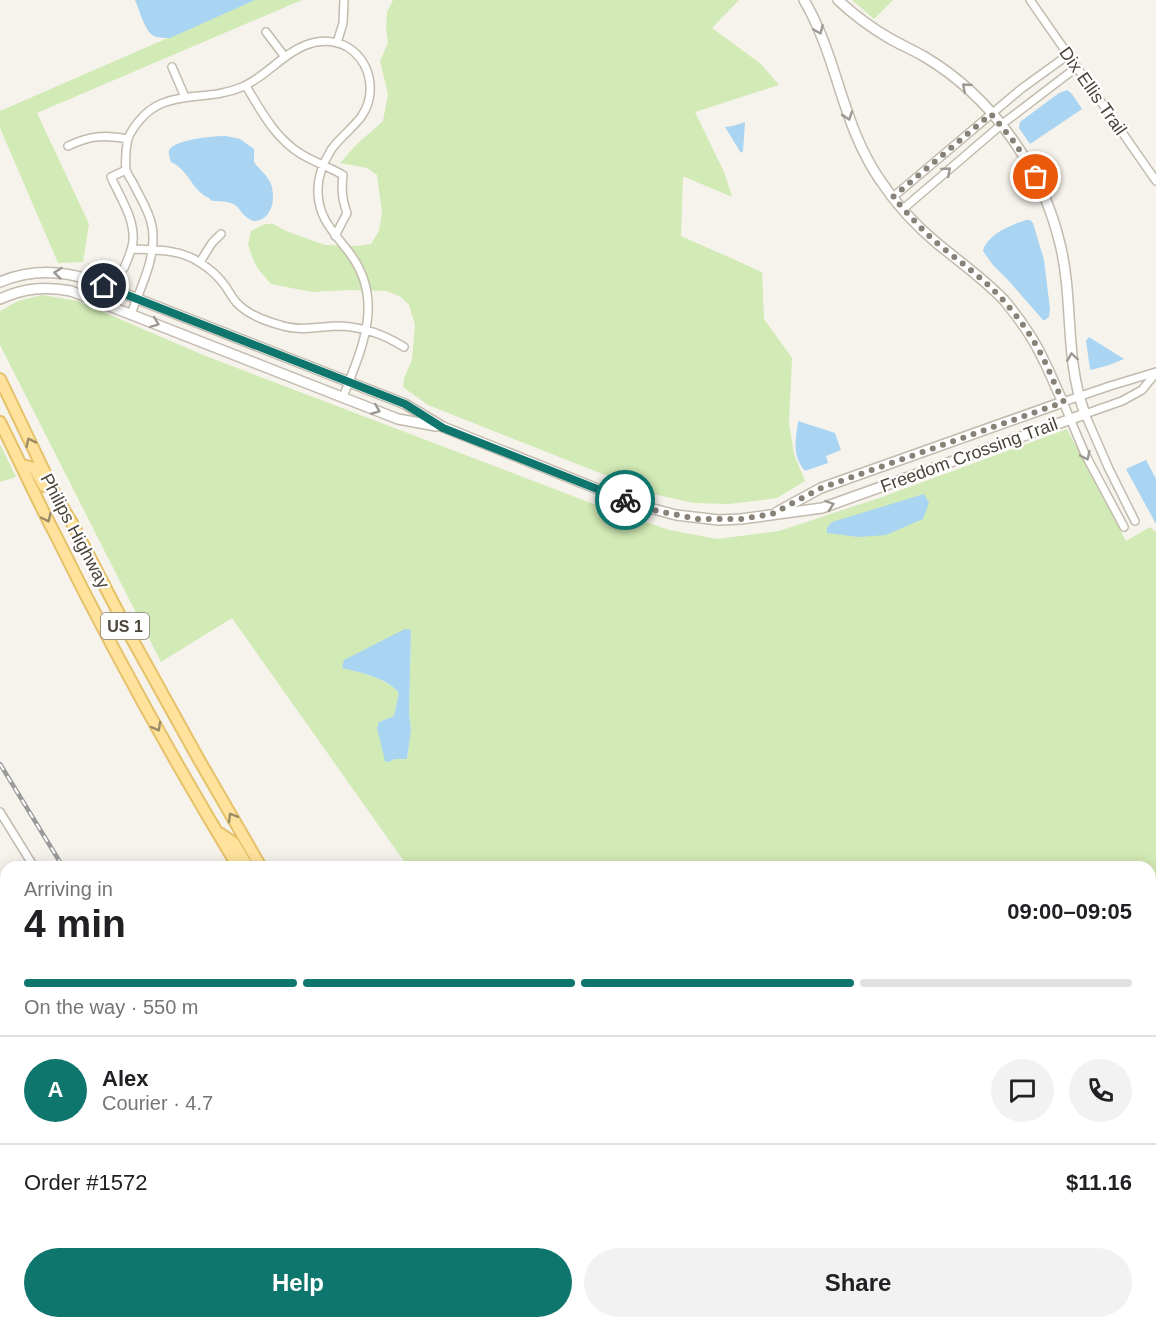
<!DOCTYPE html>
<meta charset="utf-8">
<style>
body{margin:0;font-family:Arial,sans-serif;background:#f2f2f2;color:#202124;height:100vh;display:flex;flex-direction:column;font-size:22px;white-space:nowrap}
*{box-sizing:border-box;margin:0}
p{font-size:20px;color:#757577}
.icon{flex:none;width:33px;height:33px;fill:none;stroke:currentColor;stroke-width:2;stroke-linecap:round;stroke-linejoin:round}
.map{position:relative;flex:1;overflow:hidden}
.panel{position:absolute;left:0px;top:861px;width:1156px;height:468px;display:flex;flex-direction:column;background:#fff;border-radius:18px 18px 0 0;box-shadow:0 3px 15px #0003}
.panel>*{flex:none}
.pin{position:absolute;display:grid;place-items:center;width:51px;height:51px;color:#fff;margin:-26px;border:3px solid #fff;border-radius:50%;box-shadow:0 2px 6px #0007}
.courier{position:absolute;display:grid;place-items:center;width:60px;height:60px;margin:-30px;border:4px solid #0f766e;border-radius:50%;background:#fff;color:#222;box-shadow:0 2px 8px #0007}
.summary em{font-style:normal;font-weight:700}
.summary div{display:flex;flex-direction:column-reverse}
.summary{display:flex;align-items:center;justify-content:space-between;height:102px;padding:0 24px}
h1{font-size:39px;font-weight:700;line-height:45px}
.bar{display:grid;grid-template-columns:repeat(4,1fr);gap:9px 6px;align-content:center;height:72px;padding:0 24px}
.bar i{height:8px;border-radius:4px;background:#e0e0e0}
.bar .active{background:#0f766e}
.bar p{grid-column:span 4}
.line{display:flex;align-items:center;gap:15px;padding:0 24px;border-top:2px solid #e0e0e0}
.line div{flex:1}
.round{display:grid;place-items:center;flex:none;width:63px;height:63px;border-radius:32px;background:#f2f2f2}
.cta{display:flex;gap:12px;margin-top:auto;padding:12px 24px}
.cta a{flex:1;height:69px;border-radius:36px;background:#0f766e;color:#fff;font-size:24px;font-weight:700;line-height:69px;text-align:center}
.cta a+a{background:#f2f2f2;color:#202124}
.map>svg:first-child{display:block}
</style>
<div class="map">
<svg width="1156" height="1329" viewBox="0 0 1156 1329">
<rect width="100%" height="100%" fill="#f6f3ec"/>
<path fill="#d2eab5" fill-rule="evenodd" d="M255,0H302L37,113L89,224L83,262L58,263L0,128V111Z
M393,0H739L712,28L761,64L779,85L695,112L724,172L732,197L685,177H683L681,236L762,272L764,319L792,358L789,423L794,454L805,481L777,498L729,504L694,503L653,494L428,405L403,387L404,378L412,360L415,325L409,305L401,297L387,291L349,290L312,292L271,284L258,269L252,257L248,244L251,231L265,224H273L286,231L325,245L357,246L371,244L379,231L382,213L377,175L367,168L340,163L356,145L383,121L388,94L380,61L388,43L386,29L387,12Z
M852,0H893L874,19Z
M42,295L78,301L203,355L599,506L669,530L717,539L779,531L882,497L1067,429L1126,541L1150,527L1156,532V1329H562L559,1324L563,1323H1150V867H408L232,618L161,662L0,345V311L18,301ZM411,630L409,713L411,730L407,759H394L379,722L394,716L399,693C385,676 361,674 342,667Z
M0,444L16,477L0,482Z"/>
<path fill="#a9d4f2" d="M135,0H255L170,38C165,38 159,38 154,36C145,32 139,9 135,0Z
M1067,90L1072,94L1082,109L1030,144L1019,128L1020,122L1059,93Z
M745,122L743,151L741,153L725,127L733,126Z
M226,136L240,139L254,149V162C259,169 268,176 271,184C276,199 272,221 253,221C250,219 247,218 244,215C240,212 239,206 233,204C228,201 218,201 212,201L209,198C192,191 189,170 171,162C170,158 167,152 170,149C178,139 214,136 226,136Z
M1026,220H1030L1033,223L1044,260L1050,309L1049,317L1045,320H1043L1007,279L993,265L983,251C988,234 1011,225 1026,220Z
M1089,337L1124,359L1109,365L1091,370L1090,369L1086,341Z
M798,421L835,433L841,450L826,456L828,463L805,471C791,454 796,440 798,421Z
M1146,460L1156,479V524L1126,469Z
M924,494L929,503L923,519L886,535L859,537L827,533V528L832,522Z
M405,629L411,630L409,713L411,730L407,759H394L389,762L385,761L377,728L379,722L394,716L399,693C386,677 361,673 342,668L344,660Z"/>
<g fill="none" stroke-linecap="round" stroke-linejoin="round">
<defs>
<path id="minor" d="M1030,0L1156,181
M266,32L285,57
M337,43L343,23L344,0
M172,67L185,97
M246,86C261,111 275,138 301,154C314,162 329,167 343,175C341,189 342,200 347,213L335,236
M68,146C89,136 104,134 128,139
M893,197L1021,89L1068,55
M903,209L1001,125L1077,67
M132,249C155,250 179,249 199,262C209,268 219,277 226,287C229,292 232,297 236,302C247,314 265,321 280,325C300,332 319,326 340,326C363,327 385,335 404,347
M200,262L212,243L221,234
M124,268C128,259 132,250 133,241C135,219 120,197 111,177L126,170
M131,314C140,289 154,262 153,236C153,218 142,201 134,185C132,180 127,175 126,169C125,163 126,157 126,151C127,145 127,139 130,134C159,83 200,105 242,87C266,77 282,54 306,45C322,39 340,40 353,51C372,67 376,96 361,117C352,129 339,138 331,150C323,163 317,177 318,193C319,221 336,234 351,255C385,302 361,350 343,397
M1135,521L1109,469L1085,414L1122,401L1142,390L1156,373
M1124,527L1085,454L1063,402L1110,386L1156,372
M0,812L34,867
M1,1213V1329
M314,1323L318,1329"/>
<path id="tertiary" d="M0,282C29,270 58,270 87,279L405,404L443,427L635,504L676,515L719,520L741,519L822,508L1085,414C1064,359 1074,300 1060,244C1042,168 992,97 925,57C913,50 901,45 889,38C870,27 853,14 838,0
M0,299C24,288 45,286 71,291L398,419L436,426
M777,512L821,488L1063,402C1056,389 1051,374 1044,361C1034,339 1019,318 1004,300C984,279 960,262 938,244C916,226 896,204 880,180C841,123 838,58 804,0
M0,1213H6"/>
<path id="primary" d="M0,379L58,500L72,523L131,637L198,758L261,867
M0,422C18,458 35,496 54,532C110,646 172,758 238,867
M22,465L34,468L44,486
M221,834L234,843L248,867
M516,1323L520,1329
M540,1323L544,1329"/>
</defs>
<use href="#minor" stroke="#c2bbae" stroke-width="10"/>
<use href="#tertiary" stroke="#c2bbae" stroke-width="12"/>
<use href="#primary" stroke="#e6c16a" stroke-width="14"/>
<use href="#minor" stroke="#fff" stroke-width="7"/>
<use href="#tertiary" stroke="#fff" stroke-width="9"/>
<use href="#primary" stroke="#ffe39c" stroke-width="10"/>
<defs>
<path id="rail" d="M0,764L63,867
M342,1323L346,1329"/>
</defs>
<use href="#rail" stroke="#9a9a9a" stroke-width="4.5"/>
<use href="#rail" stroke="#fff" stroke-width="2" stroke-dasharray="7" stroke-linecap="butt"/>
</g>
<defs><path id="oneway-chevron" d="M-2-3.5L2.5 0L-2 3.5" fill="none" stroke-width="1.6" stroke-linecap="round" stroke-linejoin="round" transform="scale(1.5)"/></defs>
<g stroke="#9c9892">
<use href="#oneway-chevron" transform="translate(819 30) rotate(67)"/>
<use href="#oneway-chevron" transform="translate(966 87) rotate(-139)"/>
<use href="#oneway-chevron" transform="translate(848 116) rotate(71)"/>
<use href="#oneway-chevron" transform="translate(947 171) rotate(-41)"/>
<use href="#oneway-chevron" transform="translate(58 273) rotate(-174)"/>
<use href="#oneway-chevron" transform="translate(155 323) rotate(21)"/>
<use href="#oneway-chevron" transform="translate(1072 357) rotate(-98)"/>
<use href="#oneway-chevron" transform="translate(376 410) rotate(22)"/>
<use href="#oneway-chevron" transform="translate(1086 456) rotate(65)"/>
<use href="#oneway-chevron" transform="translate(830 505) rotate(-19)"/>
</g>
<g stroke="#9c8c66">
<use href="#oneway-chevron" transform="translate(30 442) rotate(-116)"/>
<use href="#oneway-chevron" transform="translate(47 518) rotate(65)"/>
<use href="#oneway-chevron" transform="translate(157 727) rotate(61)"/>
<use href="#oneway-chevron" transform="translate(232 817) rotate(-120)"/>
</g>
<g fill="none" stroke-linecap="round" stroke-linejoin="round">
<path stroke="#878178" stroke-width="6" stroke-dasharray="0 10.8" d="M625,500L657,511L698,519H741L772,514L821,488L1064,402C1056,389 1051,374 1044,360C1034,339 1019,318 1003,300C983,278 960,262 937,243C921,229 907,213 893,197L991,114L1015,143L1036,177"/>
<path stroke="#0f766e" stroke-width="8" d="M104,286L405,404L443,428L625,500"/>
</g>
<g text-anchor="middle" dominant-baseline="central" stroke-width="4.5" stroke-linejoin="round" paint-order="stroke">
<rect fill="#fff" stroke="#817c74" stroke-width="1.5" x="101" y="613" width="48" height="26" rx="4.5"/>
<g font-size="16" font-weight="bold" fill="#4b4439">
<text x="125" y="626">US 1</text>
</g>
<g font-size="18" fill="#4b4439" stroke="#fff">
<text transform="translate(1093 91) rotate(55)">Dix Ellis Trail</text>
<text transform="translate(969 455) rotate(-20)">Freedom Crossing Trail</text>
<text transform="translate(75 531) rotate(62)">Philips Highway</text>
</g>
</g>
</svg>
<div class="pin" style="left:1036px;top:177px;background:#ea580c"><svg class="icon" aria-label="bag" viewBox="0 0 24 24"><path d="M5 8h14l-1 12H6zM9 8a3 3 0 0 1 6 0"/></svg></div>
<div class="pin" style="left:104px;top:286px;background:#1f2937"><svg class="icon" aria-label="home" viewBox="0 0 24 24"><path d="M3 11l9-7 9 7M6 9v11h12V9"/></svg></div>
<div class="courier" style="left:625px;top:500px"><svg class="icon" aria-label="bike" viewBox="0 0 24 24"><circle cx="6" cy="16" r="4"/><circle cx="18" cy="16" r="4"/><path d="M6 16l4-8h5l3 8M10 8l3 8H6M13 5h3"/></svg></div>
<section class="panel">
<div class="summary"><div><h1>4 min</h1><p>Arriving in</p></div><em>09:00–09:05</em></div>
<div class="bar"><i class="active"></i><i class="active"></i><i class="active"></i><i></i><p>On the way · 550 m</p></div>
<div class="line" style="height:108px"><b class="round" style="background:#0f766e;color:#fff">A</b><div><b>Alex</b><p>Courier · 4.7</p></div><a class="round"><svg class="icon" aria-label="chat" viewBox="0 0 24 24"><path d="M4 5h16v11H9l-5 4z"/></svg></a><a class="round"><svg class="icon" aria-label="phone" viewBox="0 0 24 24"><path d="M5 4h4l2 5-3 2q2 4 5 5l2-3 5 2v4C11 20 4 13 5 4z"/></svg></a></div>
<div class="line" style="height:78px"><div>Order #1572</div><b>$11.16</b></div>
<div class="cta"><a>Help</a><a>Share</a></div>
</section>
</div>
